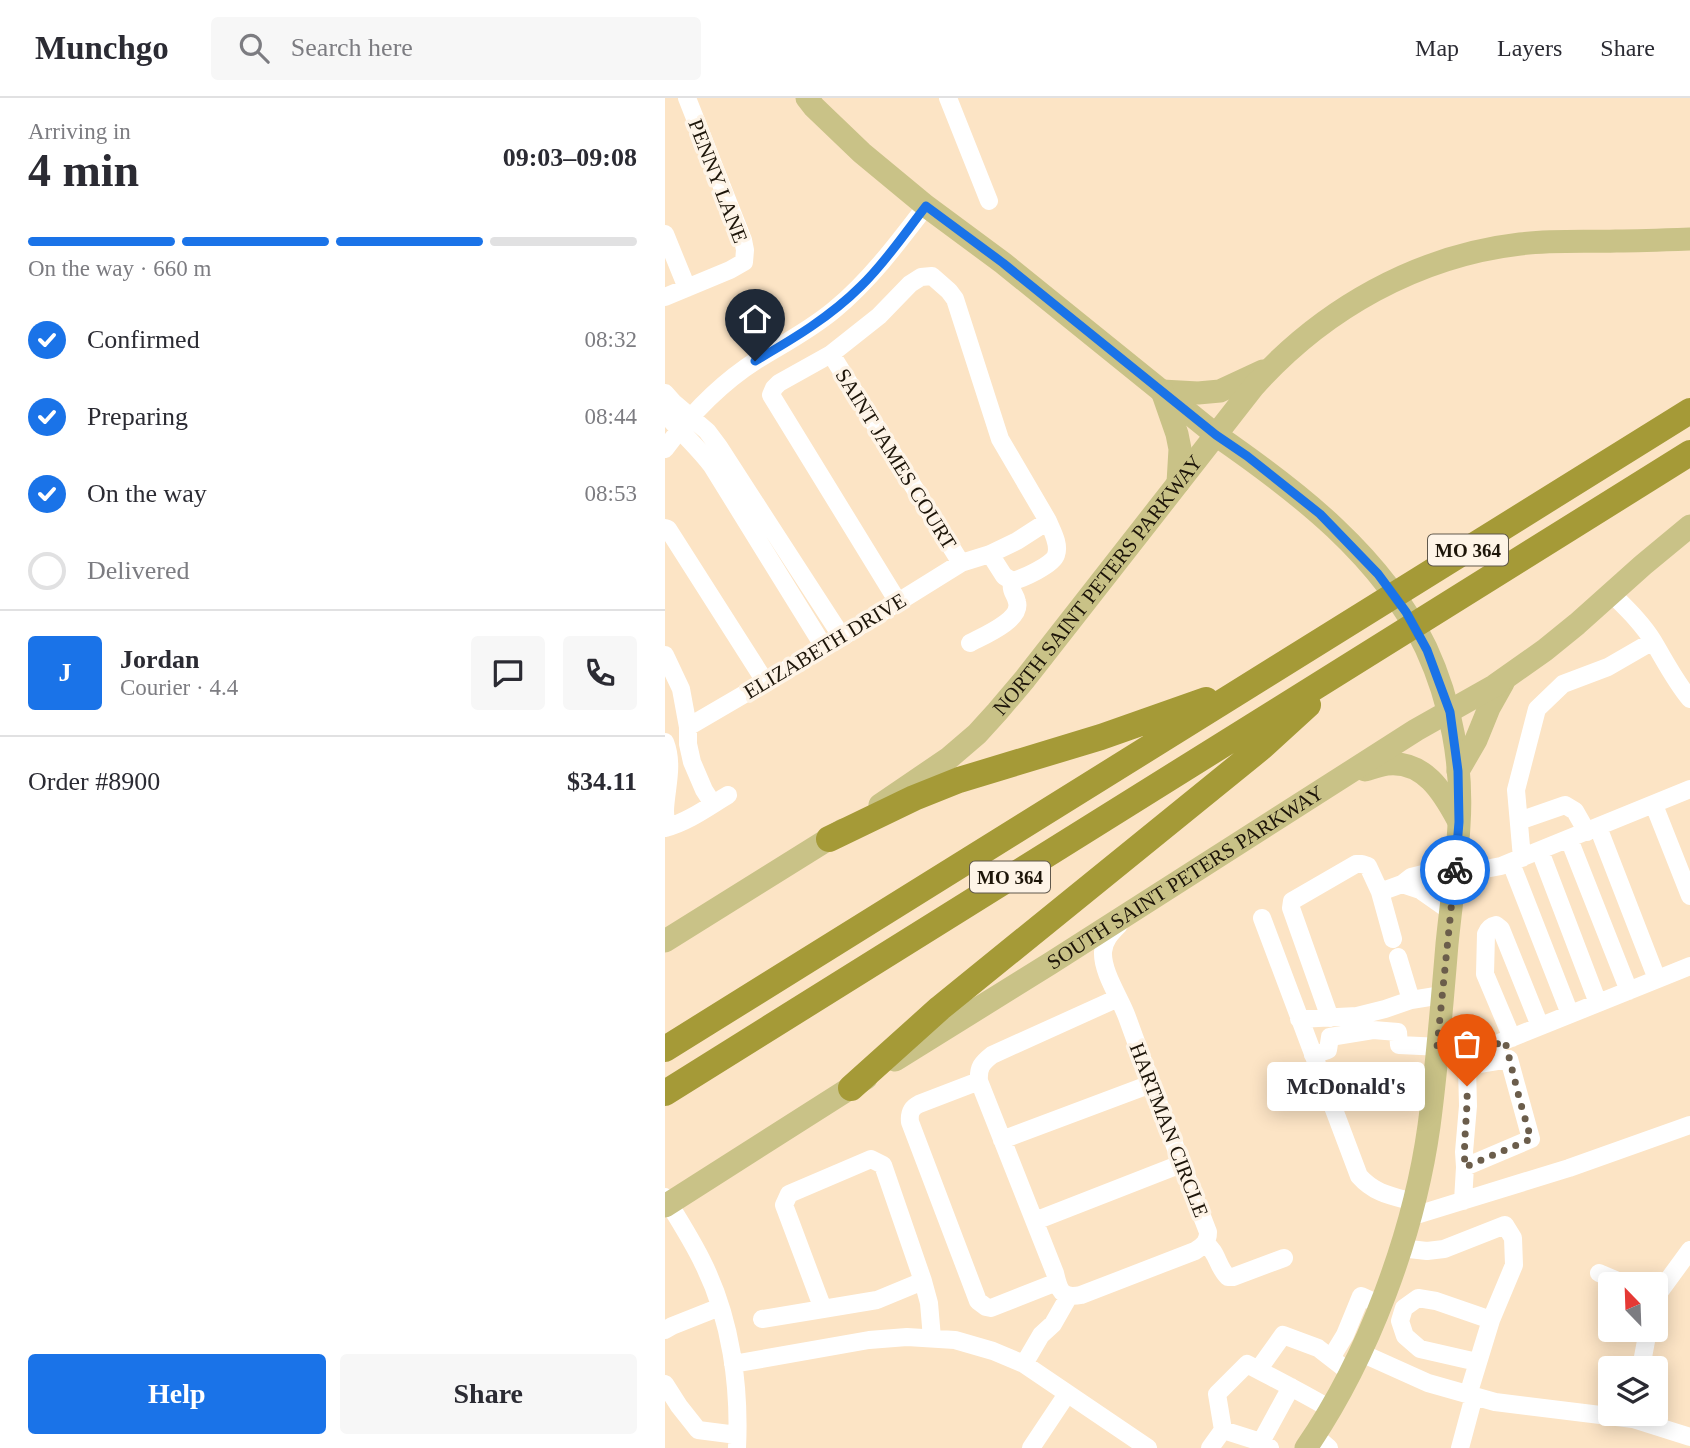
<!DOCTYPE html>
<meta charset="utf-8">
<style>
body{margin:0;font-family:"Times New Roman",serif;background:#f7f7f7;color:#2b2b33;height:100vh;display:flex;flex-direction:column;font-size:26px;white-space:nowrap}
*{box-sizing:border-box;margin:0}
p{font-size:23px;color:#7c7c81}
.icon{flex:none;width:38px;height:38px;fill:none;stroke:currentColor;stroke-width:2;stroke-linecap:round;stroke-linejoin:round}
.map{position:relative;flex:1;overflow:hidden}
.drawer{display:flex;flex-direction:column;background:#fff;width:665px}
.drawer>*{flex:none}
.needle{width:46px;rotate:337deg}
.tools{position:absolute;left:933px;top:1174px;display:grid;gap:14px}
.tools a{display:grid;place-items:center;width:70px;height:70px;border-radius:7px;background:#fff;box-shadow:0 4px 18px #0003;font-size:35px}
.pin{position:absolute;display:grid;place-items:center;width:60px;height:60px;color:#fff;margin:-72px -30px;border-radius:50% 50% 50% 0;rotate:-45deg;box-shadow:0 0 7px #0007}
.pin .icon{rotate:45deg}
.courier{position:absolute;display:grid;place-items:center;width:70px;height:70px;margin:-35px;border:5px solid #1a73e8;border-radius:50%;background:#fff;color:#222;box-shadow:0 2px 9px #0007}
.bubble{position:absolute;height:49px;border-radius:7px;background:#fff;box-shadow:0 4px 18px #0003;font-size:23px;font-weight:700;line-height:49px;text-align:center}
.overview em{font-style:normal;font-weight:700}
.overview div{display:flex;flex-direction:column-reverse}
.overview{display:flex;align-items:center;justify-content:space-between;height:119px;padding:0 28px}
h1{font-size:46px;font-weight:700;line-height:52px}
.bar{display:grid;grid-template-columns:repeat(4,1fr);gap:10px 7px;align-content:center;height:84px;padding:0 28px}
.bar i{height:9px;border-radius:5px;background:#e1e1e2}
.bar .on{background:#1a73e8}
.bar p{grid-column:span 4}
.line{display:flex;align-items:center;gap:18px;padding:0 28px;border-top:2px solid #e1e1e2}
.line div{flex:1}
.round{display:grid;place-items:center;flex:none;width:74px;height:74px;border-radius:7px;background:#f7f7f7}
ol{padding:0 28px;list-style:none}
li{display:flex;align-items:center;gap:21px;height:77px}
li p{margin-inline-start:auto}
li .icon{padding:7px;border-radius:50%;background:#1a73e8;color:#fff;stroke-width:4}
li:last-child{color:#7c7c81}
li i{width:38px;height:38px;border:4px solid #e1e1e2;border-radius:50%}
.primary-button{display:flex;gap:14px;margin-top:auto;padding:14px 28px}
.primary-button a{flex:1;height:80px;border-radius:7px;background:#1a73e8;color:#fff;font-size:28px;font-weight:700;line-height:80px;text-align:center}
.primary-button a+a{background:#f7f7f7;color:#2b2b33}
header{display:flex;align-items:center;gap:42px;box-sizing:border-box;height:98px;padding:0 35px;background:#fff;border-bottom:2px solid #e1e1e2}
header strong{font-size:33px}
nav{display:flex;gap:38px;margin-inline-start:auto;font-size:24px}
.search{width:490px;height:63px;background:#f7f7f7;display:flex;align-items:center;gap:18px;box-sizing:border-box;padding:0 24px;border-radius:7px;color:#7c7c81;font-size:26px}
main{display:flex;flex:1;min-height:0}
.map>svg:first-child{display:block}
</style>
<header>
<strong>Munchgo</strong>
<div class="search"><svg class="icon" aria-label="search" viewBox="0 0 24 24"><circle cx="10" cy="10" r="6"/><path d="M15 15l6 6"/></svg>Search here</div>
<nav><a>Map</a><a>Layers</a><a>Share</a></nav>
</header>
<main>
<section class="drawer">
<div class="overview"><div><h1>4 min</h1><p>Arriving in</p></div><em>09:03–09:08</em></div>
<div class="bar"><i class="on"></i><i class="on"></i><i class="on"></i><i></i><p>On the way · 660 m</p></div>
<ol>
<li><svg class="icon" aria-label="check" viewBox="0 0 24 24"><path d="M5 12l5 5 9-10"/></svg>Confirmed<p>08:32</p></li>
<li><svg class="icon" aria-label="check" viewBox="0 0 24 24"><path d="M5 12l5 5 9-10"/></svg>Preparing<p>08:44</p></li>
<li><svg class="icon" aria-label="check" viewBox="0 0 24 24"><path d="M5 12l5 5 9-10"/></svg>On the way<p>08:53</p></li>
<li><i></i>Delivered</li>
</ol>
<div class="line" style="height:126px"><b class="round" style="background:#1a73e8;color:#fff">J</b><div><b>Jordan</b><p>Courier · 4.4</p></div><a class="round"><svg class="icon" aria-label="chat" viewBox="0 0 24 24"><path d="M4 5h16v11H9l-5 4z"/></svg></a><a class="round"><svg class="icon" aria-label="phone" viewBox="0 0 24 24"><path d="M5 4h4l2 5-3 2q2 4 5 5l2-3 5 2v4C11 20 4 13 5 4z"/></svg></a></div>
<div class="line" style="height:91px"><div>Order #8900</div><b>$34.11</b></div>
<div class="primary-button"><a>Help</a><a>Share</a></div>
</section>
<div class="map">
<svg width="1025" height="1350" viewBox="0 0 1025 1350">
<rect width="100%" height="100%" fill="#fce4c5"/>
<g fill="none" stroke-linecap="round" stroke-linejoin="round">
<path stroke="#fff" stroke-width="18" d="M283,0L324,103
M0,136L22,190
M0,199L65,172L79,164L80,152L78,142L22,0
M166,256L296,465
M0,295L8,304L42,333L54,349L177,539
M0,315C15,334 33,349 47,368L159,549
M0,351C25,317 56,285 92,262C118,246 145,232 169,212C205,182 232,146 261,108
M0,430L3,431L101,585
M325,456L339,478L347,483C357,481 388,467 391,457C395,446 387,433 383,423
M947,496C962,511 977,525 988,543C1000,563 1010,583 1025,601
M305,545C318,538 357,522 352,504C350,494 345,495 347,483
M0,557L16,591L23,629V646L27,664L39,692L48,706
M23,629L177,539L296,465L325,456L352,443L383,423L335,341L290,201L284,193L267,178L256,179L245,186L214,218L166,256L114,285L109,290L106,297L233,504
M0,644C9,667 1,689 0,712C0,718 1,724 1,730
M989,707L1025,798
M854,723L900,707L910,713L922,734
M933,729L992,881
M0,730C23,724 43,709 63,697
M904,741L964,893
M875,753L933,905
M857,760L851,692L872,611L898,586L943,569L988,543
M846,765L905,916
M789,777L836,768L1025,691
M737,786L755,792L785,813
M715,794L737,786L746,779L790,768
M597,820L694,1078C710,1096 727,1098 749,1104
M733,859L746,902
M453,900L327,957C317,965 313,969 314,983L390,1175C394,1192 396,1201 416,1197L530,1153C539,1147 543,1144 543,1134C515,1062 488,991 462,919C455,900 437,874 438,854C439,842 446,835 454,827
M665,920L626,810L627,803L691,766H697L703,768L715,794L728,841
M634,921L692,918L720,911L746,902L777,897
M847,940L820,876L821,836C823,831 826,828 831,827L836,831L875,928
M648,957L663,952L665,939L708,932L733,934L734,947L819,951L1025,868
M314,983L254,1006C246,1010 244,1015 245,1024L313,1203L321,1209L326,1210L392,1184
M337,1042L486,986
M0,1099C13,1121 27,1142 38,1165C66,1221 75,1288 72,1350
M798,1103L800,1069L799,1054L803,1008L802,968L844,961L866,1041L800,1069
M745,1119L904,1070L1025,1027
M370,1123L516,1066
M540,1145C553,1154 552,1169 563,1179H568L619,1160
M735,1150L762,1153L779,1151L840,1127L848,1140L849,1167L826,1222
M934,1175L960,1186
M990,1200L1025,1152
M158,1211L212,1202L258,1183
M97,1221L158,1211L119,1107L124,1096L206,1061L218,1067L258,1183L264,1205L267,1240
M0,1232L7,1228L55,1209
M694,1254L763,1285L830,1304L968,1321L1025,1339
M666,1260L680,1237L696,1198L716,1207
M68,1266L204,1242L242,1239L290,1242L328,1253L359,1266L483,1350
M359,1266L376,1237L388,1226L404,1198
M976,1270L983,1232
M593,1272L618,1237L653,1250L684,1274
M0,1286L14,1308L33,1332L72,1337
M803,1297L826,1222L771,1203L753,1200L739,1210L735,1223L740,1238L755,1251L812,1264
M558,1332L596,1344
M649,1337L664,1350
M366,1350L402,1296
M545,1350L558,1332L552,1296L582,1266C610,1281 638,1295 665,1311
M605,1350L596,1344L626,1289
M795,1350L809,1298"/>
<g stroke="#c9c287" stroke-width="23">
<path d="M142,0L149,9L197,55L261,108L338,165L551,337C632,393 717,458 761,550C786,604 798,667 794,727C792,767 786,806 782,846C777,907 772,968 764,1028C749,1136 703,1260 641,1350"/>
<path d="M497,293L533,295L555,293L598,273"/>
<path d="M497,293L512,336L515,351L513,385"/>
<path d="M700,672C707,670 714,667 722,666C759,662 778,694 793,722"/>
<path d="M793,673L811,642L824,610L838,585"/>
<path id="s1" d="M215,707L284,660L312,636L332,614L360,581L589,288C658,211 752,158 855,146C887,142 919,144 951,143C975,143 1000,142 1025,141"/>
<path d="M0,843L178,732"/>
<path id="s2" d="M230,962L386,865L751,632L829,588L880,552L912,526L978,467L1025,428"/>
<path d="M0,1108L201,980"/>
</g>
<path stroke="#a59a37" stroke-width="26" d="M164,741L249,700L294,682L436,639L541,602
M0,951L1025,313
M186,990L275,910L597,649L643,607
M0,995L1025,355"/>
</g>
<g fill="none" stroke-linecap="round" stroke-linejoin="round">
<path stroke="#6b5d4b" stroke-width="7" stroke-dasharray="0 12.6" d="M790,772L772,949L818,951L840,943L855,1003L866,1041L800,1069C798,1042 803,1015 802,988"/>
<path stroke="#1a73e8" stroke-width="9" d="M90,263C128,241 165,219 196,188C220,165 240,135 261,108L338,165L551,337L582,358L655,416L713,476L741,514L751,532L762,552L785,614L793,673L794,724L790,772"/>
</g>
<g text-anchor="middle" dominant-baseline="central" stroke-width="7" stroke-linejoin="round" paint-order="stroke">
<g fill="#fef4e7" stroke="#60584c" stroke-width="2">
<rect x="763" y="436.5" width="80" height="31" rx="5"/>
<rect x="305" y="763.5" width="80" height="31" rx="5"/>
</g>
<g font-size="19" font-weight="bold" fill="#1d1509">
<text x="803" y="452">MO 364</text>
<text x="345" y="779">MO 364</text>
</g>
<g font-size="21" fill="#1d1509" stroke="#fef4e7">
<text transform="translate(53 83) rotate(69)">PENNY LANE</text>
<text transform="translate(231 361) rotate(58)">SAINT JAMES COURT</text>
<text stroke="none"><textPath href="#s1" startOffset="312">NORTH SAINT PETERS PARKWAY</textPath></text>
<text transform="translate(160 548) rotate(-31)">ELIZABETH DRIVE</text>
<text stroke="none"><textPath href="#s2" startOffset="343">SOUTH SAINT PETERS PARKWAY</textPath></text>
<text transform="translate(504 1032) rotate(69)">HARTMAN CIRCLE</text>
</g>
</g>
</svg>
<div class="tools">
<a><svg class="needle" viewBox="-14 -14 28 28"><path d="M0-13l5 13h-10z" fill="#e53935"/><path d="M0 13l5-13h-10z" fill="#7c7c81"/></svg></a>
<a><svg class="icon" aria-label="layers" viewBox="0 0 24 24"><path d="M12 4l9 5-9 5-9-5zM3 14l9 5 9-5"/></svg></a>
</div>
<div class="pin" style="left:802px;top:988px;background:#ea580c"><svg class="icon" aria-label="bag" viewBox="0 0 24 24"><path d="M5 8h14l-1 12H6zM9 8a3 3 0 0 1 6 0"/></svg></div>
<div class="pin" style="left:90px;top:263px;background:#1f2937"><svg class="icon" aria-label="home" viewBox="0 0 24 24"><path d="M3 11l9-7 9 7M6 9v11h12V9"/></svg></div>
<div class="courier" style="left:790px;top:772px"><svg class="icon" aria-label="bike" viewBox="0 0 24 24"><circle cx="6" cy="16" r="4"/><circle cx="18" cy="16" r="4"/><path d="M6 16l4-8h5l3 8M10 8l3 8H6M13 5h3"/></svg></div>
<div class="bubble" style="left:602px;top:964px;width:158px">McDonald's</div>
</div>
</main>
